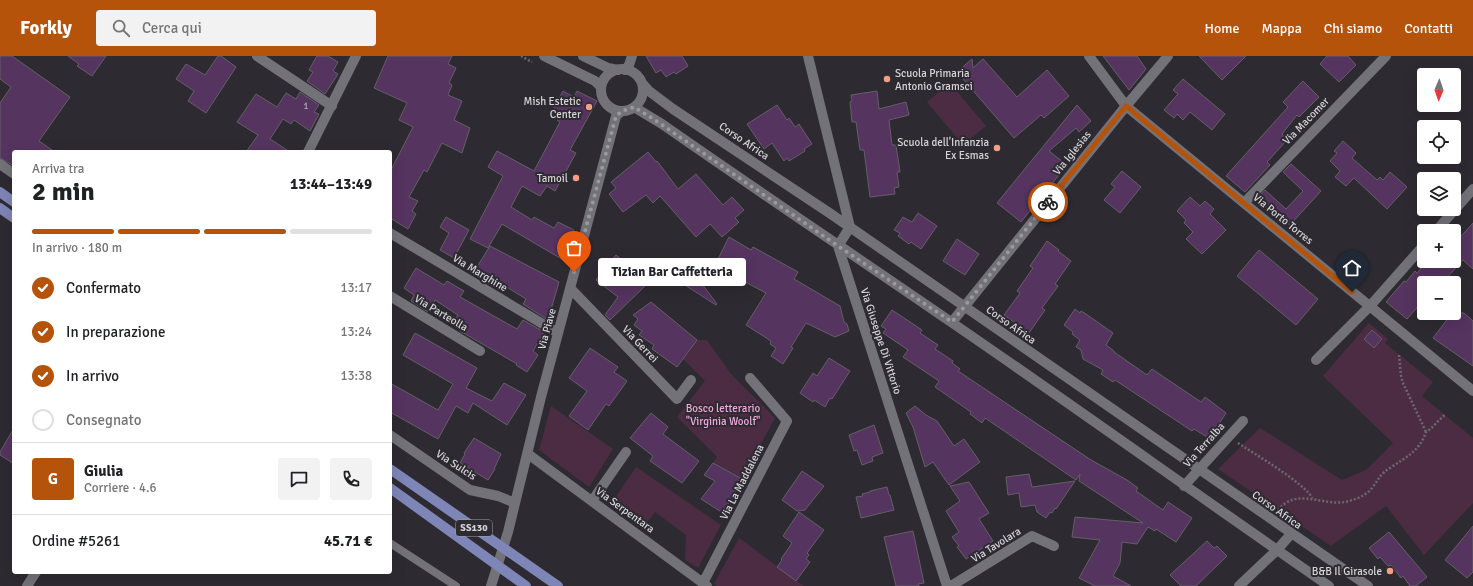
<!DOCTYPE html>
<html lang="it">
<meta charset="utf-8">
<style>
body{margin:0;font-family:Signika,sans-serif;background:#f2f2f2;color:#202124;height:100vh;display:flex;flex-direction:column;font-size:15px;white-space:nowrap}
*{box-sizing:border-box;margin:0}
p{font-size:13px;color:#757577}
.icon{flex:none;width:22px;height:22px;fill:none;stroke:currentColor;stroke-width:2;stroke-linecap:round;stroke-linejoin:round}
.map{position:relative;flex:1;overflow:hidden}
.panel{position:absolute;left:12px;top:94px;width:380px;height:424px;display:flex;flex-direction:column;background:#fff;border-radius:4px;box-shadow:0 4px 16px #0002}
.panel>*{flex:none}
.needle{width:26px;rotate:182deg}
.tools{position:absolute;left:1417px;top:12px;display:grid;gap:8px}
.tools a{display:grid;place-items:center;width:44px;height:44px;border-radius:4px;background:#fff;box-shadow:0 4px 16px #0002;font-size:20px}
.pin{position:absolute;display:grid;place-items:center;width:34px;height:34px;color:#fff;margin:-41px -17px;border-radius:50% 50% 50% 0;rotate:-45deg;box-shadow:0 0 4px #0007}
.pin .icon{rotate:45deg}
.courier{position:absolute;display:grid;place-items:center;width:40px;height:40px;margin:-20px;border:3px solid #b45309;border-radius:50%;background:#fff;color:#222;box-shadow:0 1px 5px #0007}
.bubble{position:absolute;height:28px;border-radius:4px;background:#fff;box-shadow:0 4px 16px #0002;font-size:13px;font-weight:700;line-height:28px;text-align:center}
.summary em{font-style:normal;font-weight:700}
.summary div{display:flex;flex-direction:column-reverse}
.summary{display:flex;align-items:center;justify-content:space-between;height:68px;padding:0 20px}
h1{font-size:26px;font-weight:700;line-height:30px}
.bar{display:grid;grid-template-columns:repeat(4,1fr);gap:6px 4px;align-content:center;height:48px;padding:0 20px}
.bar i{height:5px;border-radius:3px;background:#e0e0e0}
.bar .selected{background:#b45309}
.bar p{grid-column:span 4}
.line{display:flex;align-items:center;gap:10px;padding:0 20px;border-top:1px solid #e0e0e0}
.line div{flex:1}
.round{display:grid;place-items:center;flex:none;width:42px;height:42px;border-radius:4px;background:#f2f2f2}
ol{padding:0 20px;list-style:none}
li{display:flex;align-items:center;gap:12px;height:44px}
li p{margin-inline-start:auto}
li .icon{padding:4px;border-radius:50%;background:#b45309;color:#fff;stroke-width:4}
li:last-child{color:#757577}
li i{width:22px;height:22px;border:2px solid #e0e0e0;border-radius:50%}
header{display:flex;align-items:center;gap:24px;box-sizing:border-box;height:56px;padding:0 20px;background:#b45309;color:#fff}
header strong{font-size:19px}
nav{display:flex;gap:22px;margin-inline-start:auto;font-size:14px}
.search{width:280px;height:36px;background:#f2f2f2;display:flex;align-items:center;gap:10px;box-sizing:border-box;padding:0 14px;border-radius:4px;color:#757577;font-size:15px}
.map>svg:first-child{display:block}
</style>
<header>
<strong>Forkly</strong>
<div class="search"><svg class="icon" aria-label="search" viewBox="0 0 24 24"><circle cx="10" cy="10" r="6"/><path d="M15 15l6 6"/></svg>Cerca qui</div>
<nav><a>Home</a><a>Mappa</a><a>Chi siamo</a><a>Contatti</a></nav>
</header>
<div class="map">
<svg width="1473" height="530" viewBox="0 0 1473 530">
<rect width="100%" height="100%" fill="#2d2b31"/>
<path fill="#4b2c43" d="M950,27L986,70L963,89L927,46Z
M1369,267L1388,283L1385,287L1433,326L1422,340L1473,382V447L1424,499L1386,450L1331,490L1218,413L1260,372L1342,424L1366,414L1393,387L1323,320Z
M697,284H707L731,318L775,362L742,423L713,407L717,401L677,361L705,325L683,303Z
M551,350L613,393L589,431L539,394Z
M636,411L721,469L698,512L685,504L686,479L655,456L642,473L611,448Z
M739,482L804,530H717L714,528Z"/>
<path fill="#553460" stroke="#645f66" d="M0,0H12L70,41L39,85L55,96H14V110L0,102V47L11,31L0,23Z
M68,0H106L92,20L77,10L79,8Z
M218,0H221L236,11L206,57L188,45L194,35L176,23L186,8L205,19Z
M317,0H328L338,6L333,15L338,18L325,38L307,25L313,16L309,14Z
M388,0H452L448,8L456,12L449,27L452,29L448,39L462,45L454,64L470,72L462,97L442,87L427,116L424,114L409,141L418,145L412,155L416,158L408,173L390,162V116L413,71L399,64L407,47L374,32Z
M646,0H682L688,10L676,18L674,16L666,21L661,14L656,17Z
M1103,0H1137L1146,13L1129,34Z
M1199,0H1246L1222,24Z
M1327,0H1348L1356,9L1339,26L1320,8Z
M972,3L973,12L983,3L1017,41L1047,14L1069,40L1044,62L1041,59L1014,82L957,16Z
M1183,23L1225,58L1212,74L1190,56L1183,64L1177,58L1174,62L1164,54L1178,38L1173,34Z
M1303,25L1319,41L1299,61L1297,59L1282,78L1287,84L1267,106L1270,109L1245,136L1226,120L1288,51L1283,46Z
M563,35L574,41L577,35L597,45L570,94L576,97L555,135L547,130L540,140L522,130L511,151L532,164L534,161L554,172L558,166L574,174L565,205L502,168L488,192L470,183L503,120L488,111L497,95L534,115L560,66L557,64L559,61L551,57Z
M877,35L879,53L906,46L909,59L889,64L892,89H896L900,116H897L899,131L894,132L895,138L870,141L864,94H860L856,66H852L850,46L852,45L851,39Z
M300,36L319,49L314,56L319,58L310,75L294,64L291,68L283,63L270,83L290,96H246L258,79L237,66L256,38L277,51L286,37L296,43Z
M777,49L787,64L789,62L795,71L799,68L812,88L804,93L805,95L789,105L787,102L784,105L772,87L764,93L747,68Z
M1077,49L1091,65L1079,76L1076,72L1049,95L1067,109L1021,166L997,147Z
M1343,85L1356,97L1352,102L1377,124L1380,121L1383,124L1390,116L1407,131L1387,153L1354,122L1346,130L1335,121L1340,115L1330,105L1337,97L1334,95Z
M648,96L656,106L657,105L678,133L696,118L723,149L732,141L744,154L735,162L739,166L722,181L710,168L696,181L660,140L653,147L646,139L623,156L609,138L616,132L611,126Z
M1291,108L1321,135L1290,169L1287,167L1285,168L1256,144L1265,134L1286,153L1303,135L1283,116Z
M1122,115L1141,131L1120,157L1104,144L1115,131L1111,128Z
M1190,141L1200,150L1205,145L1214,153L1210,158L1226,174L1202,198L1186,183L1193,176L1184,167L1186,164L1177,155Z
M918,157L937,170L921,193L911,186L909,188L898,180L900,177L894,174L903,161L912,166Z
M446,161L469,174L454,202L440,194L449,177L440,171Z
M1473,167V213L1463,204L1442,227H1424V244L1407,263L1386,246L1404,225L1406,226L1415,215L1417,217L1427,205H1454V188Z
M729,181L751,194L753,191L798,216L794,223L840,250L844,266L847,268L849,275L835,281L806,267L791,291L793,292L783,308L771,300L776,292L770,288L771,285L746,269L766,237L736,221L737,219L717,205Z
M957,183L979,198L965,219L943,205Z
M1047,185L1059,194L1058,195L1071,205L1055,228L1058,230L1042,252L1045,254L1029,277L1004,259L1020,237L1017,235L1033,212L1030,210Z
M490,190L559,226L548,264L523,248L526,243L497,225L496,227L475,214Z
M1259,194L1318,243L1296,269L1237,220Z
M616,199L637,216L634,220L646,229L610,264L605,259L618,241L596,224Z
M416,212L444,229L447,225L464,235L460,241L517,273L523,264L544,276L533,295L538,299L527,316L516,309L517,308L460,275L465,269L455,263L458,259L435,244L428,256L411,245L414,239L404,232Z
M693,216L717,248L716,249L680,226Z
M651,246L697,284L677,311L652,293L654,289L639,279L642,275L634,269L638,263L633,259Z
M1075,253L1080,257L1081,255L1086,258L1113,277L1106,289L1114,295V296L1147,319L1152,313L1201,346L1205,341L1226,357L1213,377L1211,376L1207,381L1194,373L1192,375L1115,324L1113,326L1101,318L1103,314L1083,303L1081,294L1076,291L1080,284L1072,278L1073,276L1064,269Z
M892,254L922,274L920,277L938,289L935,293L953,305L952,307L960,313L958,315L1091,404L1127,424L1138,432L1136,435L1163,454L1168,446L1192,462L1176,486L1156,473L1155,475L1148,471L1137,488L1122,486L1120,507L1113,520L1131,530H1095L1079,522L1100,484L1072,481L1075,461L1143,467L1079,425L1080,418L1076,424L985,362L982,367L970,358L971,356L935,331L939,325L903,301L908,294L883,277L886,273L881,270Z
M1452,257H1464L1473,265V310L1433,282Z
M1372,274L1382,283L1374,292L1364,283Z
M415,277L477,312L466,332L492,345L504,327L526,339L507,369L473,347L468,357L456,350L438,383L390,356V327L438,354L453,328L403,299Z
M590,292L618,311L614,316L627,325L609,350L606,348L588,374L569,360L587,335L569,322Z
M829,302L850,315L832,343L830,342L825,351L814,344L813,346L800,337L813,317L817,320Z
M915,350L926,359L937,365L954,390L964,383L980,406L949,429L933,406L925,411L913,371L906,357Z
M651,357L668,371L663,378L699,405L682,427L650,405L653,400L630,382Z
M874,369L883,397L872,401L873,405L862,409L857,394L854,395L849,379Z
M14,372V408L0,399V396Z
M474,382L501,398L494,413H495L488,424L460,407L465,398L464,397Z
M713,407L742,423L723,457L701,443L715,425L704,419Z
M802,415L824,430L805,454L797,455L782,444Z
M1029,418L1032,431L1075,425L1056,453L1055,452L1052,457L1050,456L1046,462L1037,456L1035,449L1021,451L1019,437L1008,439L1006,421Z
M969,426L989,457L979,463L993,485L966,503L957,491L959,490L952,481L959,476L946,455L960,445L950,430Z
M887,431L889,439H890L894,454L861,462L856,441L863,440L862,438L870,436V435Z
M799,456L824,474L807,497L809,499L806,503L810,506L796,525L777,511L782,504L781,503L792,487L783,480Z
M1473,470V516L1467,522L1445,504Z
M913,475L924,527L918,528L919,530H896L884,481Z
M1389,476L1427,521L1416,530H1410L1403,520L1401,522L1391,509L1388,510L1380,501L1378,503L1369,492Z
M1207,485L1214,492L1217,490L1227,500L1196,530H1181L1170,519Z"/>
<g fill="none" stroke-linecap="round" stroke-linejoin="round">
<path stroke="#6b696f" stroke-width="2.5" stroke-dasharray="2 2" stroke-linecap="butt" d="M521,0L532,6
M601,44L607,53
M1399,299L1401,320L1403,327L1426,376
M1238,387C1253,397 1306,428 1312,442
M1278,454C1297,431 1322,450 1345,446C1354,444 1366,440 1372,432C1378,424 1381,417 1390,412C1406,401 1419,396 1426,376C1433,372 1438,364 1445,359"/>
<path stroke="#737279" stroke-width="8" d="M390,487L456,530"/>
<path stroke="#737279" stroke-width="10" d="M257,0L332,50
M808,0L850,171L838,190L947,530
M1089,0L1126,50L1473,335
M625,14L629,9L632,0
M308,96L356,0
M0,108L14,118
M1244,147L1386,0
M1436,175L1473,133
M390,177L558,277
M570,232L677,343L691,324
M390,240L480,295
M952,266L1126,50L1168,0
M1316,304L1370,250L1424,189
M390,379L470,434L498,440L515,447
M528,398L707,530
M1184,430L1243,365
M592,445L626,396
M703,527L787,365L750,322
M27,530L36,516
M491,530L508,476L541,341L615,64L616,60L622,55
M951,530L1032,480L1054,490
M1239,530L1277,494L1291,478"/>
<path stroke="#737279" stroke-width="10" d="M544,0L595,25L601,31
M583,0L608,12L618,14
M601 34a21 21 0 1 1 42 0a21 21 0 1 1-42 0Z
M642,27L649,35L673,53L831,158L1368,530
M634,51L662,68C758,135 855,200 951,266C1078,353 1203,443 1329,530"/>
<path stroke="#7e85b7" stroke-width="10" d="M0,136L14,146
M0,152L14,162
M390,413L558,530
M390,432L526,530"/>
</g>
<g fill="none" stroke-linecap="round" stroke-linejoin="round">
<path stroke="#9a999e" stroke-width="4" stroke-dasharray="0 7.2" d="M574,216L616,60L622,55L634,51L655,64L838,190L952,266L1048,146"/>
<path stroke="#b45309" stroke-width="5" d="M1048,146L1126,50L1352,236"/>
</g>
<g fill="#f39f85" stroke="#2d2b31" stroke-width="1.5">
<circle cx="887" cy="23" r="4"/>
<circle cx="589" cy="51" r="4"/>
<circle cx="997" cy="92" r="4"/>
<circle cx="576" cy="122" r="4"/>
<circle cx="1390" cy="515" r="4"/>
</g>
<g text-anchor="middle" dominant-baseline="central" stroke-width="4" stroke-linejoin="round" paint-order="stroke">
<g font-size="9" fill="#b5acba">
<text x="306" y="50">1</text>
</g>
<rect fill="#2d2b31" stroke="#a3a1a6" stroke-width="1" x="456" y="464" width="36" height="16" rx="3"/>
<g font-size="10" font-weight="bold" fill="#d5d4d8">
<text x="474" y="472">SS130</text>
</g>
<g font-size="11" fill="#d5d4d8" stroke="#2d2b31" text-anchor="end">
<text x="895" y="17" text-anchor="start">Scuola Primaria<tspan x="895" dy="13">Antonio Gramsci</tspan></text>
<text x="581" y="45">Mish Estetic<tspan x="581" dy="13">Center</tspan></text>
<text x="989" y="86">Scuola dell'Infanzia<tspan x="989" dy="13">Ex Esmas</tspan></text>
<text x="568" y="122">Tamoil</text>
<text x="1382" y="515">B&amp;B Il Girasole</text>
</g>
<g font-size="11" fill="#d5d4d8" stroke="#2d2b31">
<text transform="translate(1306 65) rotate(-46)">Via Macomer</text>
<text transform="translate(744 85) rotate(34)">Corso Africa</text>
<text transform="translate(1072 97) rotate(-51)">Via Iglesias</text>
<text transform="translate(1283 163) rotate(39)">Via Porto Torres</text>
<text transform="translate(480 217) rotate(31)">Via Marghine</text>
<text transform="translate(441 257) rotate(31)">Via Parteolla</text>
<text transform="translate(1011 269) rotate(35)">Corso Africa</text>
<text transform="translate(547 273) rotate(-75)">Via Piave</text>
<text transform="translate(881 285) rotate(72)">Via Giuseppe Di Vittorio</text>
<text transform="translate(640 288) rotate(46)">Via Gerrei</text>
<text transform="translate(1204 389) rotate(-48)">Via Terralba</text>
<text transform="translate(456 409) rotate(33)">Via Sulcis</text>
<text transform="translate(742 426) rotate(-63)">Via La Maddalena</text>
<text transform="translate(625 454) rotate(36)">Via Serpentara</text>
<text transform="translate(1277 454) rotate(35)">Corso Africa</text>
<text transform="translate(996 489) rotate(-32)">Via Tavolara</text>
</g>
<g font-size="11" fill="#f3a8df" stroke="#2d2b31">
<text x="723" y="352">Bosco letterario<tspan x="723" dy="13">"Virginia Woolf"</tspan></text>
</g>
</g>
</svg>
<div class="tools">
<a><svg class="needle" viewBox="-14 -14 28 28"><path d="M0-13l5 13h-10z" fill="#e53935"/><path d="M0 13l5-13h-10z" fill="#757577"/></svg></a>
<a><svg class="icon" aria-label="locate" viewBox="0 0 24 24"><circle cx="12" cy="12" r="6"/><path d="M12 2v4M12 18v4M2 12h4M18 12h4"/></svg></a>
<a><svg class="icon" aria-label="layers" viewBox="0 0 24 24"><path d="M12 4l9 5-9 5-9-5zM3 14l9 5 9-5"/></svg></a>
<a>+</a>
<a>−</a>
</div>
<div class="pin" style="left:574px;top:216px;background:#ea580c"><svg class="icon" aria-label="bag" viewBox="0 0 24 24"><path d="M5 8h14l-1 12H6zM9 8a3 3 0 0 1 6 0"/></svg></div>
<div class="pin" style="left:1352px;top:236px;background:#1f2937"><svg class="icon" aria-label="home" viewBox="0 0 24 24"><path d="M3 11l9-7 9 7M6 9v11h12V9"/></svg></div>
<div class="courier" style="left:1048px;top:146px"><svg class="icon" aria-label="bike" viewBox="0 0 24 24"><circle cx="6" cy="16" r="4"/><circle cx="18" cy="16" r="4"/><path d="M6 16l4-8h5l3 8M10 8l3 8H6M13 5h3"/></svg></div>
<div class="bubble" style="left:598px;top:202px;width:148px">Tizian Bar Caffetteria</div>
<section class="panel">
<div class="summary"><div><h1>2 min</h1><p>Arriva tra</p></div><em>13:44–13:49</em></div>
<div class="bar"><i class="selected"></i><i class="selected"></i><i class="selected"></i><i></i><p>In arrivo · 180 m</p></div>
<ol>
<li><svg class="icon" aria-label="check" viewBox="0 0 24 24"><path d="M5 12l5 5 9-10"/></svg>Confermato<p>13:17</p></li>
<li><svg class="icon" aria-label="check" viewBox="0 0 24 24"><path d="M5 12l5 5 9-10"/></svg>In preparazione<p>13:24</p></li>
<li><svg class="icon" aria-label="check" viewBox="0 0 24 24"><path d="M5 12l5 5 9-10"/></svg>In arrivo<p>13:38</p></li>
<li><i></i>Consegnato</li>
</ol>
<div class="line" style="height:72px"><b class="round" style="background:#b45309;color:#fff">G</b><div><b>Giulia</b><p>Corriere · 4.6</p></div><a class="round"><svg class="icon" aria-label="chat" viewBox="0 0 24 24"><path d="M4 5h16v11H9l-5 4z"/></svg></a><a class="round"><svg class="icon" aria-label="phone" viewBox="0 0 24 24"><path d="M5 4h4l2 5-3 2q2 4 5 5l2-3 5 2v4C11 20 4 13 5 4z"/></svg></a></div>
<div class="line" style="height:52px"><div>Ordine #5261</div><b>45.71 €</b></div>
</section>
</div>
